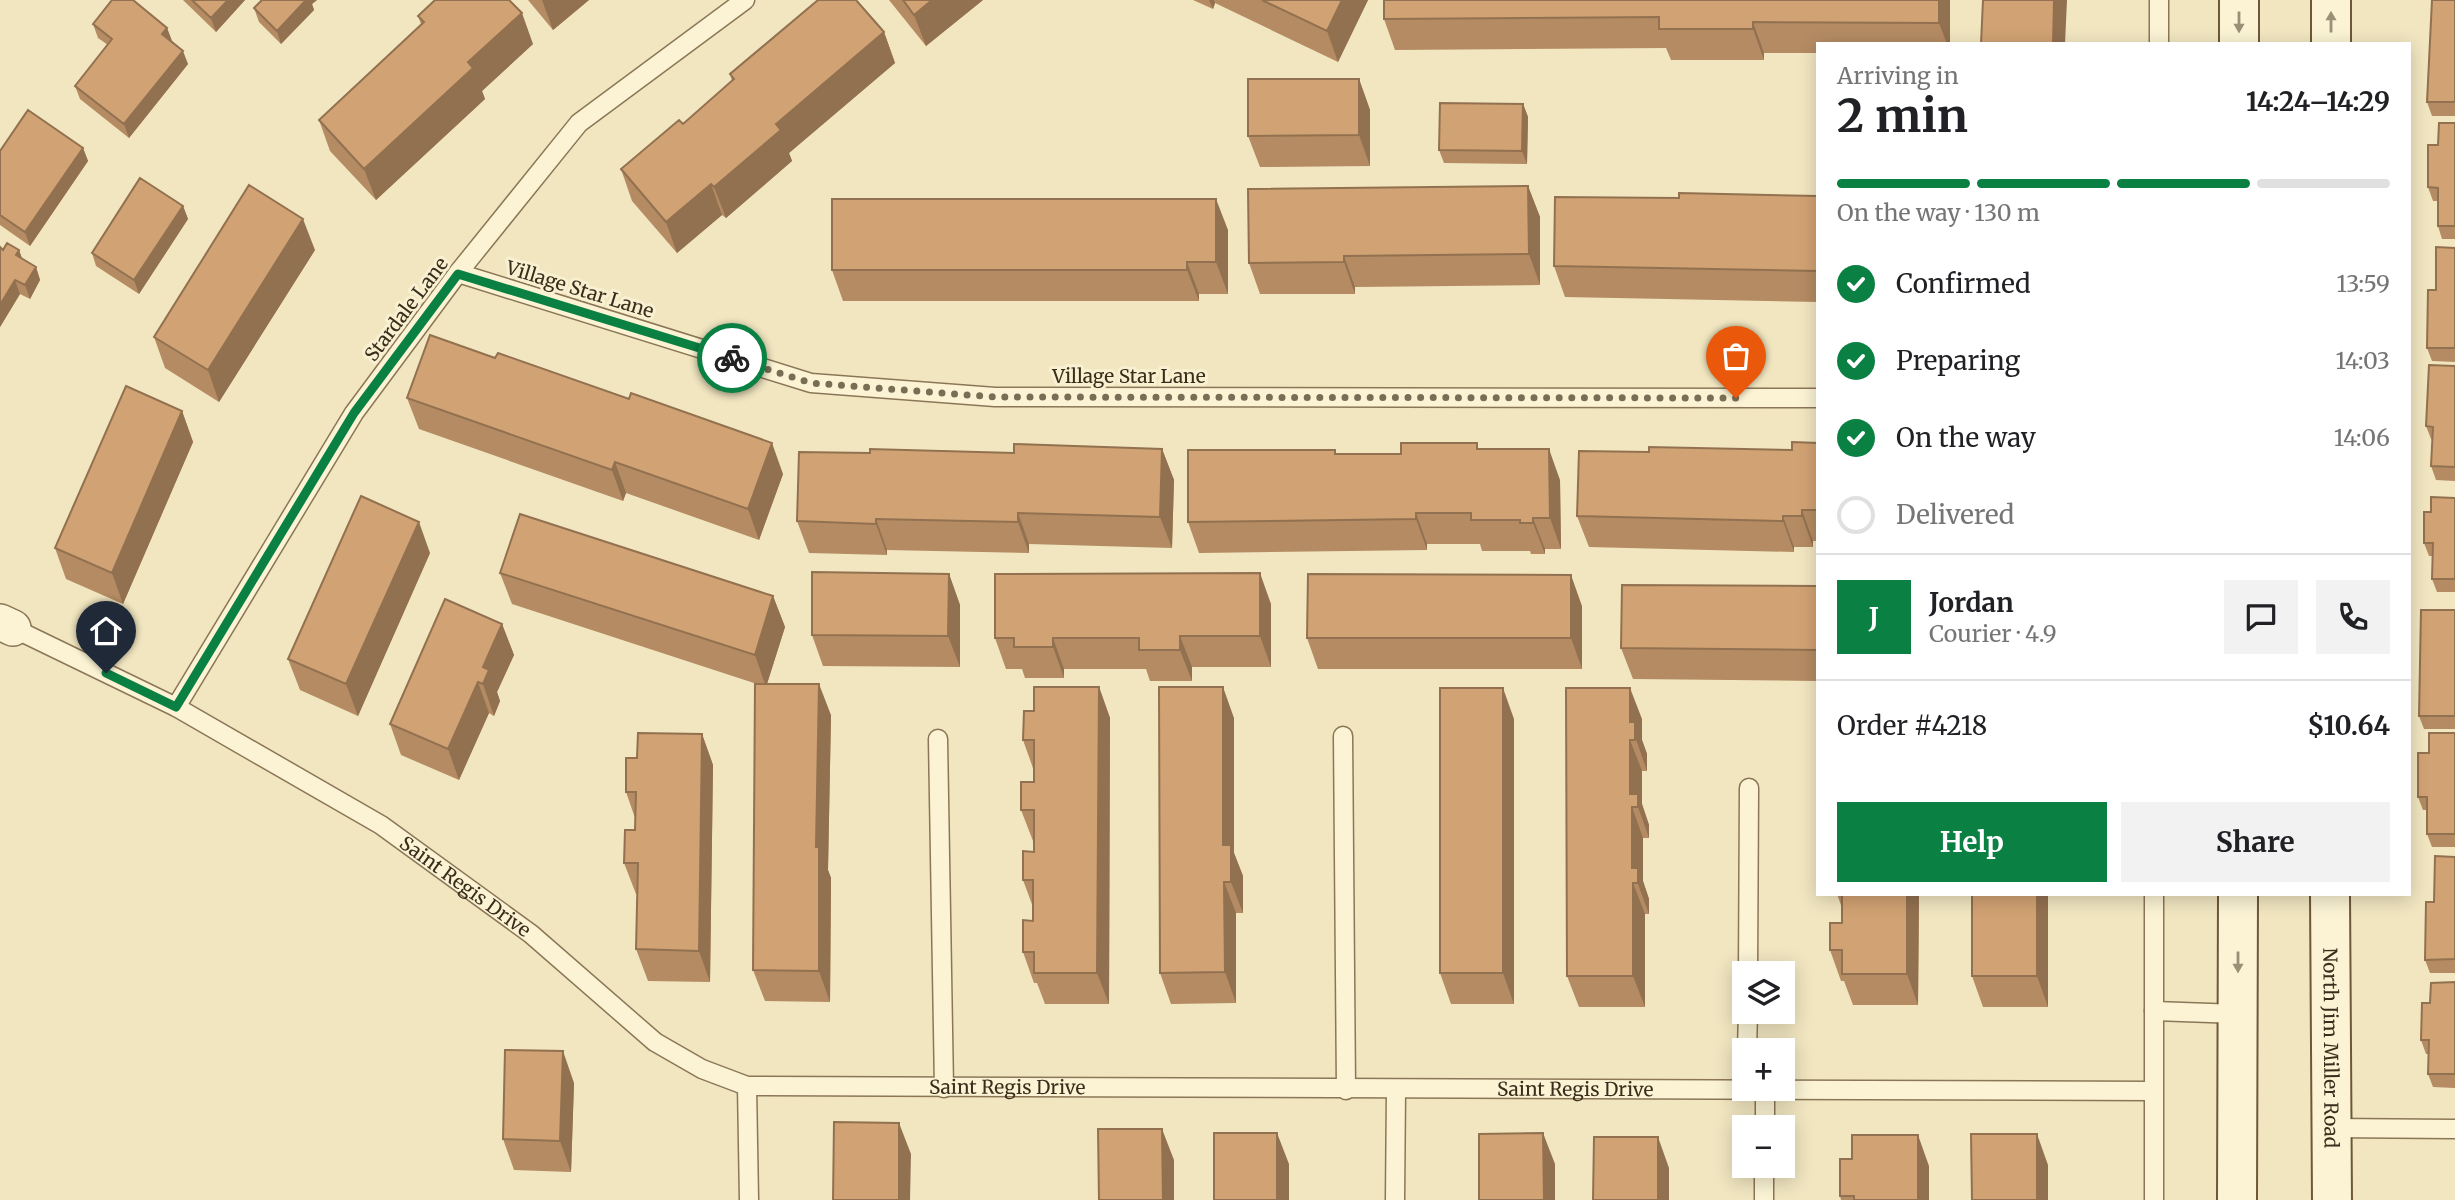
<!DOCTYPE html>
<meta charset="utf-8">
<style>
body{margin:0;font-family:Merriweather,serif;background:#f2f2f2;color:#202124;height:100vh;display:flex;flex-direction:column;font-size:26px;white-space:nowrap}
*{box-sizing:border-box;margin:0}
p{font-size:23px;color:#757577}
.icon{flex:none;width:38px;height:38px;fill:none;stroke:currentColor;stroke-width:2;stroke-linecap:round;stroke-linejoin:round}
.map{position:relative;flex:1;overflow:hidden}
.side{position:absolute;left:1816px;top:42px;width:595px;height:854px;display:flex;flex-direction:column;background:#fff;border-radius:0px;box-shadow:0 4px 18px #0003}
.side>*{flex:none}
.fabs{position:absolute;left:1732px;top:961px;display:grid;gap:14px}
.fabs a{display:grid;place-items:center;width:63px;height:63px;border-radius:0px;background:#fff;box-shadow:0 4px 18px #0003;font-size:35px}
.pin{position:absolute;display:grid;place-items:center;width:60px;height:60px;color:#fff;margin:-72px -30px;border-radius:50% 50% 50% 0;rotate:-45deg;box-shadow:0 0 7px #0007}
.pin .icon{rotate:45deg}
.courier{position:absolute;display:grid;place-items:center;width:70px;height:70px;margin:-35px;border:5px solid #0b8043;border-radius:50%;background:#fff;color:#222;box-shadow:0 2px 9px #0007}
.summary em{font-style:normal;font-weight:700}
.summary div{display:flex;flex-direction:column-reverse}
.summary{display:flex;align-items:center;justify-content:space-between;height:119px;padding:0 21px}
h1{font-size:46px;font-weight:700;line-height:52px}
.bar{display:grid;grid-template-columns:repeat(4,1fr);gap:10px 7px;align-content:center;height:84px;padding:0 21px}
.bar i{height:9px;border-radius:5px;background:#e0e0e0}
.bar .active{background:#0b8043}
.bar p{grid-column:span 4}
.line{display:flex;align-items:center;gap:18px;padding:0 21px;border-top:2px solid #e0e0e0}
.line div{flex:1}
.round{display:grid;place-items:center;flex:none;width:74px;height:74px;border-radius:0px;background:#f2f2f2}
ol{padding:0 21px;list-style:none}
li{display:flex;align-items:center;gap:21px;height:77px}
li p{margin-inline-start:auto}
li .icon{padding:7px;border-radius:50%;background:#0b8043;color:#fff;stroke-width:4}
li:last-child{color:#757577}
li i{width:38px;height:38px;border:4px solid #e0e0e0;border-radius:50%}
.button{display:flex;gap:14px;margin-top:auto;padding:14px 21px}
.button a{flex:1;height:80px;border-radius:0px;background:#0b8043;color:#fff;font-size:28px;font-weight:700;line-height:80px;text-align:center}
.button a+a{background:#f2f2f2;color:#202124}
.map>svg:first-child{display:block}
</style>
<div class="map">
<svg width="2455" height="1200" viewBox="0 0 2455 1200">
<rect width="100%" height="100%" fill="#f1e6c0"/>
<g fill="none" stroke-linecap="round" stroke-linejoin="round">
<defs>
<g id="lane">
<path d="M2159,44V0"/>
<path d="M458,273L811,383L995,397L1818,398"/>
<path id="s1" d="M13,628L176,707L381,825L531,934L655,1042L702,1069L747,1086L2153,1091"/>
<path d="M176,707L354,413L458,273L579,123L745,0"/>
<path d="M1343,736L1346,1090"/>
<path d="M938,739L944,1088"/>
<path d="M1748,973L1749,788"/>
<path d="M2154,1011L2238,1014"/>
<path d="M1747,1050L1748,1012"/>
<path d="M747,1086L749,1200"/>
<path d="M1765,1127V1090"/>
<path d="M2332,1128L2455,1129"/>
<path d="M1395,1200L1396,1090"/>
<path d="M1764,1200V1166"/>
<path d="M2154,1200V894"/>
</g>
<path id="street" d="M0,622L13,628"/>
<g id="secondary">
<path d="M2239,0V44"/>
<path d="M2331,44V0"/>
<path id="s2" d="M2330,894L2332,1200"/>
<path d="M2237,1200L2238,894"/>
</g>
</defs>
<use href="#lane" stroke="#8b7757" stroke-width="21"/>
<use href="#street" stroke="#8b7757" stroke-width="38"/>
<use href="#secondary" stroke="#6d583a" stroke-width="42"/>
<use href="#lane" stroke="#fbf3d4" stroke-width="18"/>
<use href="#street" stroke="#fbf3d4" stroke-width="35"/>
<use href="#secondary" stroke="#fbf3d4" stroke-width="38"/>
</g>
<path fill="#b48b63" d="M183,0H245L216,32Z
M260,0H317L312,4L314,10L281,44L259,22L254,8L261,1Z
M528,0H589L553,30Z
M889,0H983L926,46Z
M1193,0H1368L1338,62L1215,3L1213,9Z
M1950,0V44H1818V53H1764V60H1671L1666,48L1395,50L1384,19Z
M2455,0V116H2432L2427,102Z
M418,16L533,44L482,91L485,99L376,200L330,151L319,120L421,24Z
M93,24L167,28L172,41L188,64L129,138L80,99L75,86L108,45L98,38Z
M884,32L895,63L789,153L792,161L726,218L722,215L677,253L632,201L621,169L683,124L732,81L730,74Z
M1359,79L1370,110V166L1260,167L1248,136Z
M1523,104L1528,117L1527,164L1444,163L1439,150Z
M2455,123V239H2442L2438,226V201H2433L2428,187L2438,145Z
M83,148L88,161L30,246L0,225V151Z
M1528,186L1540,217V285L1355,287V294H1260L1249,263Z
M1818,196V302L1565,297L1554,266L1679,198Z
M183,206L188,219L139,294L96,266L92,253Z
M1228,230V294H1199V301H843L832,270Z
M0,247L3,250H19L22,259L36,267L40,280L30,299L20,294L0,327Z
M2455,248V362L2432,361L2427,348L2436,290Z
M315,250L219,402L165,368L154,337Z
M2455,366V481L2436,480L2431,466L2433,440L2431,439L2426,426Z
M407,398L783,474L759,540L626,493L623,501L419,429Z
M182,411L193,442L123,604L66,579L55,548Z
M1818,443V541H1813V547H1794V552L1589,547L1577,516L1649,452L1792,450Z
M1162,449L1174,480L1172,548L1029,544V553L887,550V555L809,553L797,521L870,453H1014Z
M1479,449L1560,480L1561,549H1545V554H1531L1530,551H1482L1480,544H1427V550L1199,553L1188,522L1337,454H1401Z
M2455,498V592H2437L2432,579L2433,556H2429L2424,543L2431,512Z
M430,553L358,716L300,690L288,659Z
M500,573L773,596L785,627L767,684L831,715L828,870L831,878L830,1002L765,1001L753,970L757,684L512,604Z
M949,574L960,605V667L823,666L812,635Z
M1818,586V681L1633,679L1621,648Z
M1271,604V667H1192V681H1150L1146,669H1064V678H1025L1022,669H1006L995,638Z
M1582,606V669H1318L1307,638Z
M2455,610V729H2424L2419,716Z
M502,624L514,655L497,692L500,701L494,716L489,713L459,780L401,755L390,724Z
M1099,687L1110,718L1109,1004H1045L1037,983H1034L1023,952L1033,921V907L1023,880L1034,852V841H1033L1021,810L1034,782V771L1023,740L1034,711Z
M1566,688L1642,719V740L1647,754V771H1642V804L1649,825V838H1643V881L1649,899V914H1645V1007H1579L1567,976Z
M1234,718V853L1243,876V913H1236V1003L1171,1004L1160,973Z
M1514,719V1004H1451L1440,973Z
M2455,733V847H2432L2427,834V810H2423L2418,797L2429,753Z
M702,734L713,765L710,982L648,981L636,949L637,894H636L624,863L635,830V818L626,792L637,758Z
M2455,857V973H2430L2425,960L2434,902Z
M1837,894H1919L1918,1005H1853L1844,981H1841L1830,950L1842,923V908Z
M2048,894V1007H1983L1972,976Z
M2455,982V1088L2433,1087L2428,1074V1054H2426L2421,1040L2430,1003Z
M574,1083L571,1172L514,1170L503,1139Z
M1929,1166V1200H1841L1840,1196Z"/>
<path fill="#927150" d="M228,0H245L216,32L211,18Z
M306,0H317L312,4L314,10L281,44L277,31Z
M542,0H589L553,30Z
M932,0H983L926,46L914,15Z
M1209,0H1214L1215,3L1213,9Z
M1342,0H1368L1338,62L1327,31Z
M1939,0H1950V44H1947L1939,23Z
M2054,0H2067L2065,44H2053Z
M522,13L533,44L482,91L485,99L376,200L364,169L468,62Z
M1753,22L1764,53V60L1753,29Z
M167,28L172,41L162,34Z
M884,32L895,63L789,153L792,161L726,218L714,187L776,124Z
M183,51L188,64L129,138L124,124Z
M1359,79L1370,110V166L1359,135Z
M1523,104L1528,117L1527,164L1522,151Z
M83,148L88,161L30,246L25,232Z
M711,184L722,215L677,253L666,222Z
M1528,186L1540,217V285L1529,254Z
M1216,199L1228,230V294L1216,262Z
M183,206L188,219L139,294L134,280Z
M303,219L315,250L219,402L208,370Z
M19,250L24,264L16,255Z
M1344,256L1355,287V294L1344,262Z
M1187,262L1199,294V301L1187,270Z
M36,267L40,280L30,299L25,285Z
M15,280L20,294L0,327V305Z
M182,411L193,442L123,604L112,573Z
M772,443L783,474L759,540L748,509Z
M1162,449L1174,480L1172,548L1160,517Z
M1549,449L1560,480L1561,549L1550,518Z
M615,462L626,493L623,501L612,470Z
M1802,510L1813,541V547L1802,516Z
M1018,513L1029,544V553L1018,522Z
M1416,513L1427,544V550L1416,519Z
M1783,516L1794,547V552L1783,521Z
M1533,518L1545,549V554L1533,523Z
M876,519L887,550V555L876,524Z
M419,522L430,553L358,716L346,684Z
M1260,573L1271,604V667L1260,636Z
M949,574L960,605V667L948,636Z
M1571,575L1582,606V669L1571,638Z
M773,596L785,627L766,687L755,655Z
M502,624L514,655L497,692L500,701L494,716L483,684V667Z
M1180,636L1192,667V681L1180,650Z
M1053,638L1064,669V678L1053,647Z
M478,682L489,713L459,780L448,749Z
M819,684L831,715L828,870L831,878L830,1002L819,971L816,847Z
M1099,687L1110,718L1109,1004L1097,973Z
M1223,687L1234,718V853L1243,876V913L1231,882L1223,845Z
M1503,688L1514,719V1004L1503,973Z
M1630,688L1642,719V740L1647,754V771L1630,722Z
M702,734L713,765L710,982L699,951Z
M1630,740L1642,771V804L1649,825V838L1638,807L1630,794Z
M1632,807L1643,838V881L1649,899V914L1632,868Z
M1224,882L1236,913V1003L1225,972Z
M1633,883L1645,914V1007L1633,976Z
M1907,894H1919L1918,1005L1907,974Z
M2037,894H2048V1007L2037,976Z
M563,1051L574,1083L571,1172L560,1141Z
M899,1123L911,1154L910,1200H899Z
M1162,1129L1174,1160V1200H1163Z
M1277,1133L1289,1164V1200H1277Z
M1543,1133L1555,1164V1200H1544Z
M2037,1134L2048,1165V1200H2037Z
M1918,1135L1929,1166V1200H1918Z
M1658,1137L1669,1168V1200H1658Z"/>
<path fill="#d1a273" stroke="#927150" stroke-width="2" d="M112,0H133L167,28L162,34L183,51L124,124L75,86L112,39L93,24Z
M192,0H228L211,18Z
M262,0H306L277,31L254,8Z
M435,0H509L522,13L468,62L473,68L364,169L319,120L424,22L418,16Z
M818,0H856L884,32L776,124L781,130L714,187L711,184L666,222L621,169L679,120L683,124L734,79L730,74Z
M903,0H932L914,15Z
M1262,0H1342L1327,31Z
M1384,0H1939V23L1753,22V29H1659V17L1384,19Z
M1983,0H2054L2053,44H1981Z
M2432,0H2455V102H2427Z
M1248,79H1359V135L1248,136Z
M1440,103L1523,104L1522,151L1439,150Z
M28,110L83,148L25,232L0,215V151Z
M2439,123H2455V226H2438V188L2428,187V145H2438Z
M140,178L183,206L134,280L92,253Z
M249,185L303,219L208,370L154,337Z
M1528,186L1529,254L1344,256V262L1249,263L1248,189Z
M1679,193L1818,196V271L1554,266L1555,197L1679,198Z
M832,199H1216V262H1187V270H832Z
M7,243L19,250L16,255L36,267L25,285L15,280L0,305V247L3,250Z
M2436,247L2455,248V348H2427L2428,290H2436Z
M430,335L495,358L498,353L629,399L631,393L772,443L748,509L615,462L612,470L407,398Z
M2429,365L2455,366V467L2431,466L2433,427L2426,426Z
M126,386L182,411L112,573L55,548Z
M1792,442L1818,443V510H1802V516H1783V521L1577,516L1579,451L1649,452V447L1792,450Z
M1401,443H1477V449H1549L1550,518H1533V523H1520V520H1471V513H1416V519L1188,522V450H1335V454H1401Z
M1014,444L1162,449L1160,517L1018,513V522L876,519V524L797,521L799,452L870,453V449L1014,453Z
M361,496L419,522L346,684L288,659Z
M2431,497L2455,498V579H2432L2433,543H2424V512H2431Z
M520,514L773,596L755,655L500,573Z
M812,572L949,574L948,636L812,635Z
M1260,573V636H1180V650H1139V638H1053V647H1014V638H995V574Z
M1308,574L1571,575V638H1307Z
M1622,585L1818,586V650L1621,648Z
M445,599L502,624L483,667L489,670L483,684L478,682L448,749L390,724Z
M2421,610H2455V716H2419Z
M755,684H819L816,847H819V971L753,970Z
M1034,687H1099L1097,973H1034V952H1023V920L1033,921V880H1023V851L1034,852V810H1021V782H1034V740H1023L1024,711H1034Z
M1159,687H1223V845H1231V882H1224L1225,972L1160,973Z
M1440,688H1503V973H1440Z
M1566,688H1630V722H1635V740H1630V794H1638V807H1632V868H1638V883H1633V976H1567Z
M638,733L702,734L699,951L636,949L638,863H624L625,830H635L636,792H626V758H637Z
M2429,733H2455V834H2427V797H2418V753H2429Z
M2435,856L2455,857V959L2425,960L2426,902H2434Z
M1842,894H1907V974H1842V950H1830V923H1842Z
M1972,894H2037V976H1972Z
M2455,982V1074H2428L2429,1040H2421L2422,1003H2430L2431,983Z
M505,1050L563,1051L560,1141L503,1139Z
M834,1122L899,1123V1200H833Z
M1098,1129H1162L1163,1200H1099Z
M1214,1133H1277V1200H1214Z
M1543,1133L1544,1200H1479V1134Z
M1971,1134H2037V1200H1972Z
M1852,1135H1918V1200H1854V1196H1840V1159H1852Z
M1594,1137H1658V1200H1593Z"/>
<defs><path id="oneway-solid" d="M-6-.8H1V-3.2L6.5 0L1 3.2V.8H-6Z" transform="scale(1.75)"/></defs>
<g fill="#9a9078">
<use href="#oneway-solid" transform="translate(2239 22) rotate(90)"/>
<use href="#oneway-solid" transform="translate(2331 22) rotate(-90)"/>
<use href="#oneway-solid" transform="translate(2238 962) rotate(90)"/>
</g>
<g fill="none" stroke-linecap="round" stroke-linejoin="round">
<path stroke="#796e55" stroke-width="7" stroke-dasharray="0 12.6" d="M732,358L811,383L995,397L1736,398"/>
<path stroke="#0b8043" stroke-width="9" d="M106,673L176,707L354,413L458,274L732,358"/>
</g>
<g text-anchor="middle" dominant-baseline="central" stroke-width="6" stroke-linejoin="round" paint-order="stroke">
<g font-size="19" fill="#392d1c" stroke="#f8f0d0">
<text transform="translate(580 289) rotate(17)">Village Star Lane</text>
<text transform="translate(406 309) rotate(-53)">Stardale Lane</text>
<text x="1129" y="376">Village Star Lane</text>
<text stroke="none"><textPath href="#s1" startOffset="522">Saint Regis Drive</textPath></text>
<text stroke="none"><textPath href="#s2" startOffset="154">North Jim Miller Road</textPath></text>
<text stroke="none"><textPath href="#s1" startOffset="1130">Saint Regis Drive</textPath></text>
<text stroke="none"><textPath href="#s1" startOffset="1698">Saint Regis Drive</textPath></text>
</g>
</g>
</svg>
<div class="fabs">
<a><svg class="icon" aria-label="layers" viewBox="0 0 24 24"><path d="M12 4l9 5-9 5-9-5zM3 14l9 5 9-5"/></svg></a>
<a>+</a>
<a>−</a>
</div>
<div class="pin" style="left:1736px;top:398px;background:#ea580c"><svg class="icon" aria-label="bag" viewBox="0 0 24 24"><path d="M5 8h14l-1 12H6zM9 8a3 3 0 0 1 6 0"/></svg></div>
<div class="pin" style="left:106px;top:673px;background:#1f2937"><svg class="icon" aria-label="home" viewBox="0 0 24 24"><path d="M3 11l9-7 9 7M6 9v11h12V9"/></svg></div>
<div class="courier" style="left:732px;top:358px"><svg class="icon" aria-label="bike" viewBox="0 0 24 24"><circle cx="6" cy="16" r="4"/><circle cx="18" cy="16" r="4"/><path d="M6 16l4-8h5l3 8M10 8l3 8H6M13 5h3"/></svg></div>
<section class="side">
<div class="summary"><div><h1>2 min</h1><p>Arriving in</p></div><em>14:24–14:29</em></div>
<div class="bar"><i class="active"></i><i class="active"></i><i class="active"></i><i></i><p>On the way · 130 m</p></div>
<ol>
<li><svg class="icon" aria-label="check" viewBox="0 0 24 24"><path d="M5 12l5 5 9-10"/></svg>Confirmed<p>13:59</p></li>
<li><svg class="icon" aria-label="check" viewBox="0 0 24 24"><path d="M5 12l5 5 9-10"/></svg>Preparing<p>14:03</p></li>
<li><svg class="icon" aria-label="check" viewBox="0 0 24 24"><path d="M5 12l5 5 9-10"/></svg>On the way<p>14:06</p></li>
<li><i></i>Delivered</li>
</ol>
<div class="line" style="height:126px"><b class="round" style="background:#0b8043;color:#fff">J</b><div><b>Jordan</b><p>Courier · 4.9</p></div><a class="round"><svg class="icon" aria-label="chat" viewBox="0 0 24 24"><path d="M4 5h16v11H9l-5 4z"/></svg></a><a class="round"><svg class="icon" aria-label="phone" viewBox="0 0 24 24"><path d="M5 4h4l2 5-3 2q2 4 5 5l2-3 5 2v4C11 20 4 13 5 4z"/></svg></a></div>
<div class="line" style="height:91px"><div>Order #4218</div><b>$10.64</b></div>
<div class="button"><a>Help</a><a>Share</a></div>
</section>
</div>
